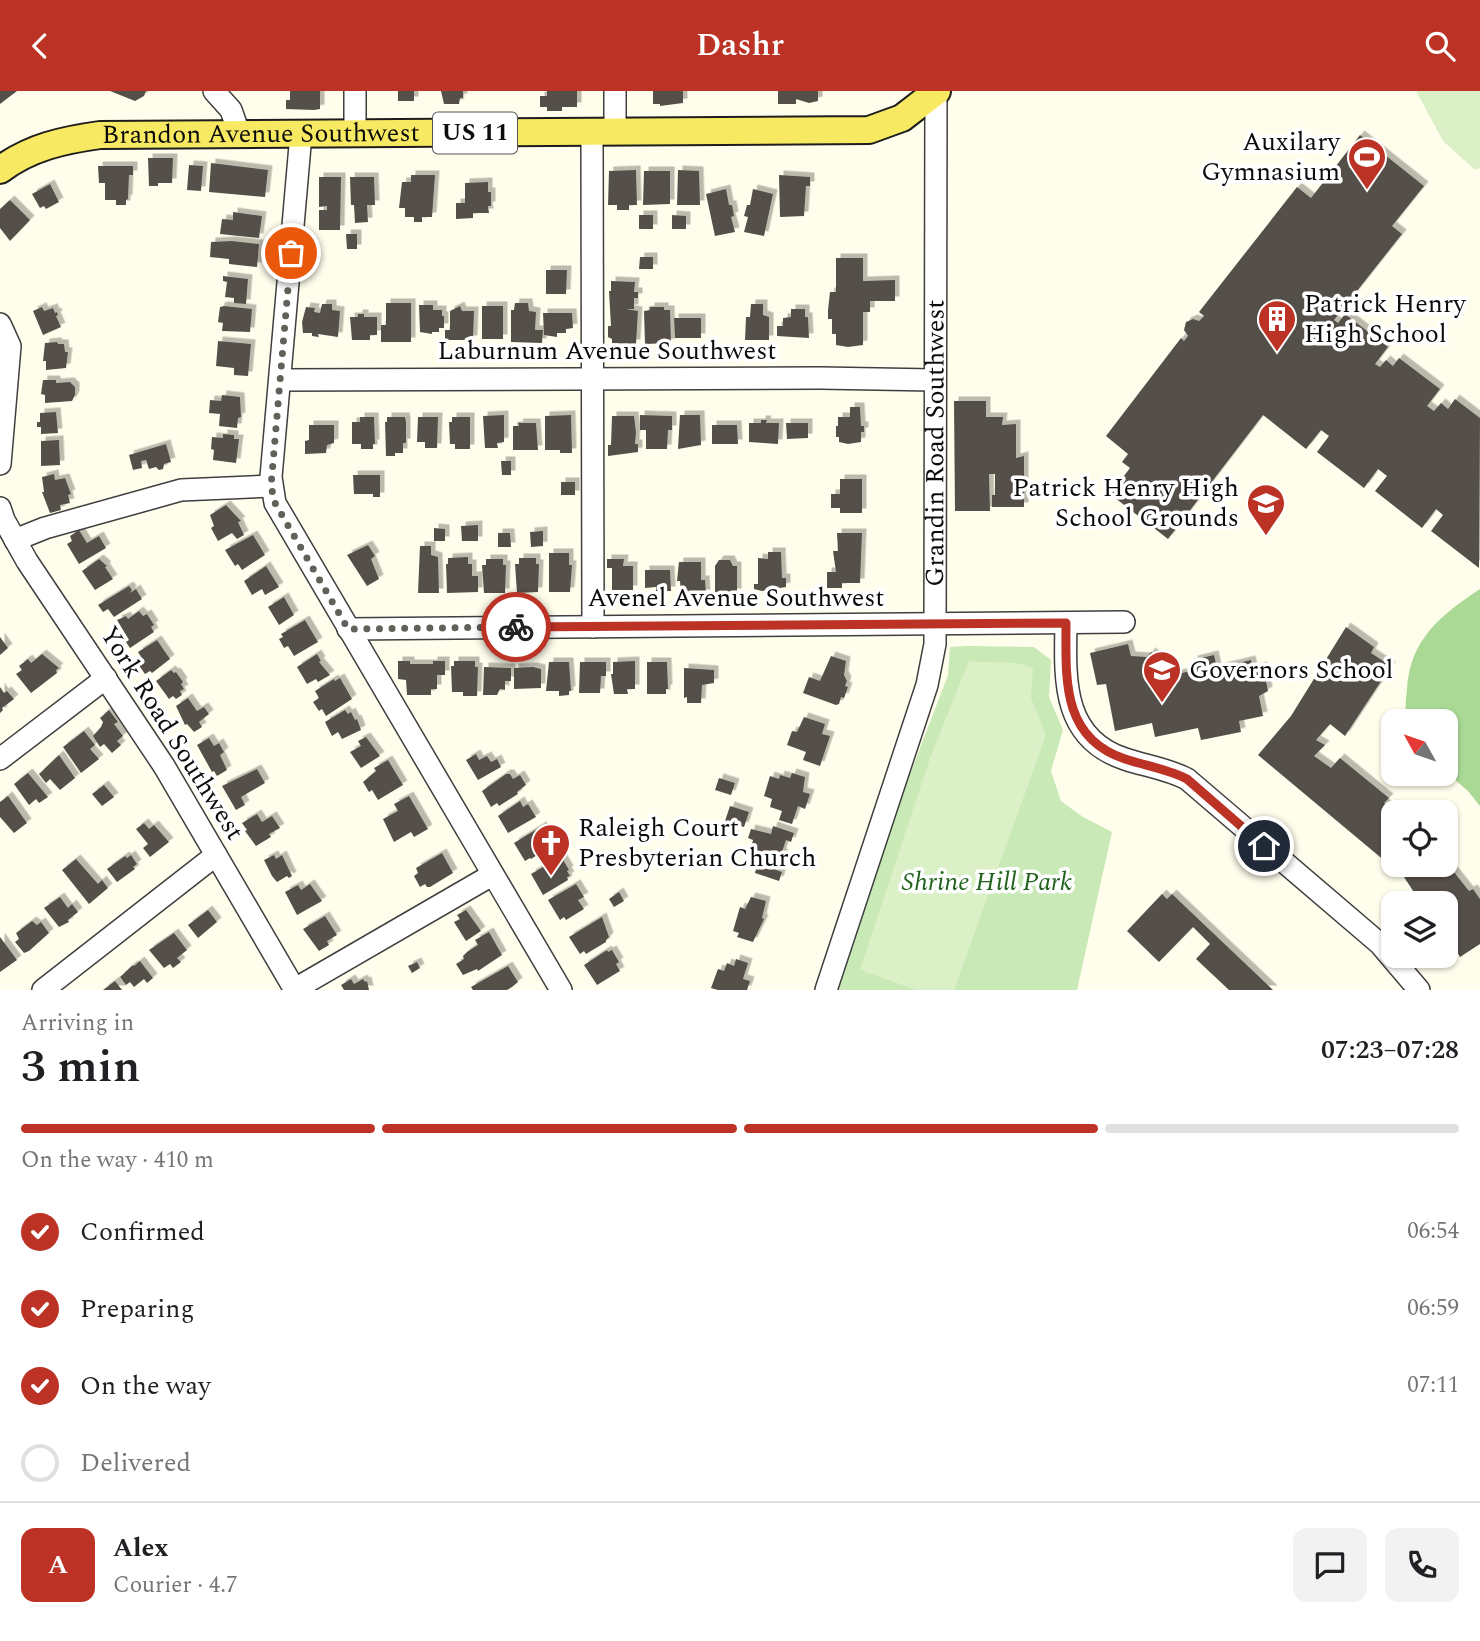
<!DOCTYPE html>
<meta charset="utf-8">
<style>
body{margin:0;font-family:Spectral,serif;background:#f2f2f2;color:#202124;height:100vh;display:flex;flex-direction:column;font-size:26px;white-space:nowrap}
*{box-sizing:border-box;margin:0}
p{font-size:23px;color:#757577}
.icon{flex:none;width:38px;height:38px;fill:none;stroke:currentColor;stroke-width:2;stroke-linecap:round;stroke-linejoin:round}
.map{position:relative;height:899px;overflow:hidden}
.panel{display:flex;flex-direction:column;background:#fff;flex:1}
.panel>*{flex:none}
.needle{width:46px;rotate:310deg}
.controls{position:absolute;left:1381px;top:618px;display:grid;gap:14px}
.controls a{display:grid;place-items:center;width:77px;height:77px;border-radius:14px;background:#fff;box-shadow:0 2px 5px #0004;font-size:35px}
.pin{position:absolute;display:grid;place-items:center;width:60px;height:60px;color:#fff;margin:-30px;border:4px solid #fff;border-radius:50%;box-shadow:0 2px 7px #0007}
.courier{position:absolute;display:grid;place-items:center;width:70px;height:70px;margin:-35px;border:5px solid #bc3325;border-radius:50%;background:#fff;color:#222;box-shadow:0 2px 9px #0007}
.summary em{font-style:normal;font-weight:600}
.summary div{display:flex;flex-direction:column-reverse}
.summary{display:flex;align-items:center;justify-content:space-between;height:119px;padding:0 21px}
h1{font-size:46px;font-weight:600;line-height:52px}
.bar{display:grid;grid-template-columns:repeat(4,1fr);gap:10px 7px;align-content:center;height:84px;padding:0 21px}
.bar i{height:9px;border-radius:5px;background:#e0e0e0}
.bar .current{background:#bc3325}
.bar p{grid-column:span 4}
.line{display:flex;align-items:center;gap:18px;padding:0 21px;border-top:2px solid #e0e0e0}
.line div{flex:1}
.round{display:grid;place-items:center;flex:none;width:74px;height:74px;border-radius:14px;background:#f2f2f2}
ol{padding:0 21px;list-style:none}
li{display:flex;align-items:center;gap:21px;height:77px}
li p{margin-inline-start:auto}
li .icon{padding:7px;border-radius:50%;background:#bc3325;color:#fff;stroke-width:4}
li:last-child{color:#757577}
li i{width:38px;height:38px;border:4px solid #e0e0e0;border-radius:50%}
header{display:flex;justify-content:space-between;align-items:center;height:91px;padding:0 21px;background:#bc3325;color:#fff;font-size:32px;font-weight:600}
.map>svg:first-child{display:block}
</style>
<header><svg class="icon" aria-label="back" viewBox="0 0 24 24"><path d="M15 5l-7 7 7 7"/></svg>Dashr<svg class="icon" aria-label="search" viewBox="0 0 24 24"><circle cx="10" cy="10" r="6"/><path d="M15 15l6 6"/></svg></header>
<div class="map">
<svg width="1480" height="899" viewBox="0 0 1480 899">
<defs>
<filter id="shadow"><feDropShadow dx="4.5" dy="-4.5" stdDeviation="0" flood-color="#0004"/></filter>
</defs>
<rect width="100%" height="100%" fill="#fffeec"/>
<path fill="#c9e9b6" d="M967,555L1034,556L1051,569L1049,606L1063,639L1051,680L1061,710L1083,726L1112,741L1077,899H835L904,699L948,584L950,556Z"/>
<path fill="#aad995" d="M1480,498V715L1468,700L1446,681V630H1408C1404,619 1406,609 1407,598C1410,548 1441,524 1480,498Z"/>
<path fill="#dcf0c8" d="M1416,0H1480V77L1475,79L1443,50Z
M969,570C991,573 1013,568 1033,577L1031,607L1046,644L954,899H917L860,879L930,667Z"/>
<path fill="#554f49" filter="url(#shadow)" d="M0,0H17L0,13Z
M110,0H146L144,5L135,10Z
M290,0H320V18L314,19L286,18V9H290Z
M398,0H414V10H398Z
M441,0H463V7H460L459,13H444Z
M547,0H577V16H562V20H547V16H540V5H547Z
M653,0H683V12L660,15V13H653Z
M778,0H818V10L809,12L796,8V13H778Z
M1360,44L1424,95L1392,135L1402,143L1334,229L1338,232L1345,223L1388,256L1375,273L1380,276L1386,269L1393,275L1399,267L1440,298L1427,315L1434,320L1441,312L1448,318L1455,308L1480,327L1479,477L1431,440L1443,424L1436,418L1422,437L1375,400L1387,385L1378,378L1364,397L1317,361L1329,345L1321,339L1306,358L1263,324L1168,448L1110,403L1130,377L1122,371L1128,363L1106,345L1181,247L1184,250L1188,245L1184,239L1186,231L1193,228L1199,230L1204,225L1199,221L1297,96L1311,107Z
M148,67H173L172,92H158V95H149Z
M211,72L268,79L265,106L209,101Z
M189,74L203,75L201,100L187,99Z
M98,75H133V84H129L128,108L126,109V114H116V109H105V92H99Z
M636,79L637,114H629V119H617V114H608L609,80Z
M678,79L699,80L700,114H677Z
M644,80H670V113L643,114Z
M411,84H435L432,126H422V131H414V126H405V117H399L402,91H411Z
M779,84L810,86V95H806L804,125L780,126Z
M319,86H341L340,139H319V119H327V115L319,116Z
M350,86H374L375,114H367L368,131L355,132L354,114H351Z
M488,91V101H491V115H488L489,122H473V127L456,128V112H465V92Z
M50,93L59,111L46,118L44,115L40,117L32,103Z
M726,98L729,114H732L734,125L731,126L735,141L715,145L706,103Z
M753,98L773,103L764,145L744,141L748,126L744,125L747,114H750Z
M10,109L30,129L10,150L0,137V118Z
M233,121L262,125L259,147L220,143L222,128L233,129Z
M639,124H653V138H639Z
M672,124L686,125V138H672Z
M346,143H357V158H347Z
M232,150L259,153L257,176L229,173V168L210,166L211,151Z
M640,166H653V178H639Z
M836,167H863V190L895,189V210H870V221H863V254L848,256L836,254V243H832V228H828V219L830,201H836Z
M546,179H567L566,203H546Z
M223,185L248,188L246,213L234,212V207L225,206L227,191L223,190Z
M611,190L635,191L634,201H638V207H634V218H626L638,220L636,253L612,252V248L608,246V235H611L609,200H611Z
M386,212H411V251H381V234H386Z
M515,212H528L529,220L536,221L535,239H543L542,252L511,251V219H514Z
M322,213H332V219L340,220L338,246L318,243L319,246L312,245V242H303L302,231L306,216L315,217L314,221L320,222Z
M751,213H763V224L769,226V249H745L746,226H750Z
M419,214H433V219H442V225H444V237H439V241H432V243L420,241Z
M224,215L252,218L250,241L222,240L223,232L218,231L220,216Z
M460,215L462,220H474L473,249H445V239H450V220Z
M482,215H503V248H482Z
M42,216L44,220L53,217L55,222L57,221L58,224L56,225L61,236L43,244L33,220Z
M650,216H664V219H670L671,252L645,253L644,220L650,219Z
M791,218H805V226H808L809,247L777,245V235H783V227L791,226Z
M543,222H572L573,237L566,238V242H557V246L544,244Z
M358,223H364V226H377V244H370V249H352L350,226H358Z
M674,227H701V247H675Z
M218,250L251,253L248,285L234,284V277L216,275Z
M57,251L58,253H64L65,261H68L66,277L46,279V270H43L45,252Z
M43,289H56V292L70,291L75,296V304L72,310L45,312V304L41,303Z
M222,304L240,306L241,326L238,327L237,337L219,335L220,323L209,322L210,309L221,310Z
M954,310H986V326H1003L1002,334L1016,333V367L1024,365V416H992V404H995V383H989L990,420H955Z
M850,316H860L861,335H864V341H861V351L848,353L839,351V346H836V335H838V326H850Z
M56,321L58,342L41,343V336H37V331H40V322Z
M504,324V351L497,352L498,357H485L483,325Z
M571,324L572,362H560V359H545V325Z
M640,324L672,325V339H668L667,358H646V339H640Z
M680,324H700L701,354L678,358Z
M612,325H634L636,341L635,353H638V361L608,365V354H611Z
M360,326H374L375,353H373V358H361V353H352V331H360Z
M387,326H405L406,331V352H403V362H395V365H386L385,331H387Z
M418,326H438L437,357H425V351H417Z
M452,326H470V358H455V353H450L449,331H452Z
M761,329H767L766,332H779L778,353L749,351V332H761Z
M518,332H536L538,359H513V335H519Z
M786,332H808V347L787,348Z
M309,334H334V352L327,354L326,362L305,363V350L309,349Z
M712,334H737L738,353H712Z
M223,343L234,344V348H239L236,372L213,369L214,359L211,358L212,346L223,347Z
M59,349L60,374L41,375V350Z
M166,353L171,371L164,373L163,378L159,379L156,376L149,378L146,369L141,370L142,377L133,379L129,364Z
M501,370H511V384H502Z
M54,383L55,389L65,387L71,403L68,404L70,412L60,414L61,419L50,422L42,401H44L42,386Z
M353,384H380V406H373V403H354Z
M840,388H862V422H840V417H831V403H840Z
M561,391H575V404H561Z
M226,414L241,430L238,431L244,444L237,448L232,442L218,450L211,437L214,435L210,424Z
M478,434V450H462L461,435Z
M434,437L445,438V450H434Z
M79,439L87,452L99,445L106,457L79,473L67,453L72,450L70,445Z
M543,440V455L531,456L530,441Z
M498,442H510L511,456H498Z
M837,442H862L860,492H842V497H827V481H836L833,460H838Z
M253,444L265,464L242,479L238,473L235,475L225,459Z
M368,454L375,465L371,468L379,488L367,495L347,464Z
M420,455H431V464L438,466L439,502H418Z
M768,461H781L782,487H786V496L762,500L754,498V493H758V467L768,468Z
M549,462H569V474H572L570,501H549Z
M468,466V473H472V485H478V501L447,502L446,473H448V467Z
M519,467H536V473H539L538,501L517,502L515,473H519Z
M99,468L107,475L105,476L113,488L95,499L82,480Z
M486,468H503V474H506L505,502H484L482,474H486Z
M607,468H624L623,475H633V499H612V477H607Z
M719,469H730L733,475H737V502H715V475Z
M679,471H701V489H705L706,503H681L680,490H677Z
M266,475L279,496L265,504L262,498L252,504L244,490Z
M645,479H670L671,500H656V496L645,497Z
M129,495L132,499L130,502L136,498L142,508L114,526L108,518L103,521L98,514Z
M284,506L294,524L279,534L268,516Z
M139,520L143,525L147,523L154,534L151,536L154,541L130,557L126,551L129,549L117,529L126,525L128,528Z
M305,529L318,551L294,565L288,555L284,557L279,548L283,546L281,543Z
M1346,536L1374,556L1371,562L1391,575L1345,645L1330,633L1316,649L1325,654L1314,665L1331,677L1340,667L1389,707L1384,712L1393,719V774H1446V771L1469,800L1473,798L1480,808V853L1460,866L1446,841V812H1421L1404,786L1258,664L1291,625Z
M0,546L8,557L0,564Z
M157,549L170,568L152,582L150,580L145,583L138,573L143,569L138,561Z
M1128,553L1131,565L1147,566L1151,561L1166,573L1162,578L1164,586L1195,579L1193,569L1214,564L1217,577L1251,569L1253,578L1263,575L1268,600L1259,605L1263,625L1239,630L1241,641L1201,649L1198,637L1155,646L1152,632L1115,640L1106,593L1097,594L1090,562Z
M42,563L59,577L56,579L57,582L31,602L16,583L22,579L19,575L28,568L31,572Z
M317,563L321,570L319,571L330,584L318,591L316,588L307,593L297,576Z
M831,565L846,570L844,584L847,590L845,595L848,596L844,607L841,606L839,613L836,614L803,602L809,586L820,590Z
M398,570H410V573H433V570H445V584H437V598H431V604H407L406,589L398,588Z
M454,570H475V576H478L477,605H463V601H452L451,575H454Z
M635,570V598H627L628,603H614L611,583H613V571Z
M549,571H569L571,600H569V604L559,605V600H546Z
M580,571H606V585H601L600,602H579Z
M647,571H667L668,598H666V603H647Z
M484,576L511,577V590H505V599L500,598L497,604H483Z
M533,576L541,578V597L514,598V577Z
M684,577L714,579V592L702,594L701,612H687V606L684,607Z
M171,579L174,582L176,581L183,591L181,593L184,598L180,600L182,604L176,608L173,605L169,608L156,590Z
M340,587L352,608L326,625L322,618L319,620L313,611L319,607L315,600L334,588L335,590Z
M0,596L4,602L7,600L14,608L2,617L3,619L0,622Z
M188,607L197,620L204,616L209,623L199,631L202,636L194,641L187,633L185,634L176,615Z
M109,619L118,631L114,633L123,645L117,650L121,654L112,662L104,653L100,656L93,645L101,636L103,631L100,627Z
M345,619L348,623L351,621L355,629L357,628L361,639L342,648L338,641L332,645L325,631Z
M804,626L825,633L822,643L830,645L820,675L803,669L806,661L787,654L792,640L797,641Z
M84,640L95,654L90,658L99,668L81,682L63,656Z
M366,646L380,665L361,677L350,661L361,655L358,650Z
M209,647L214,655L219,652L224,661L220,664L227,679L217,685L214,680L212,681L197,654Z
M476,663L479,669L487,665L491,671L497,668L501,676L478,689L466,669Z
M59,664L75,687L60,699L50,688L46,692L39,683Z
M388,669L403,694L378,709L372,699L369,701L363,691L376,680L374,677Z
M257,678L265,692L241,706L245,714L236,719L222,695Z
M28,682L48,706L39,712L36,708L29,714L14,693Z
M792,682L805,686L803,701L810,703L805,718L798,715L792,733L779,729L782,720L770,716L772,708L764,705L770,685L779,688L780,684L790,687Z
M506,683H510L513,688L520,684L526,694L517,701L518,703L499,715L497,712L491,716L482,700Z
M719,687L735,692L731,704L715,699Z
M104,694L114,706L102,715L92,703Z
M8,705L27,732L14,742L0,726V711Z
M409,705L428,738L414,746L411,741L394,751L383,728L398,720L394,713Z
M520,710L523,716L528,713L536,726L508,742L498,725Z
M730,715L749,721L744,736L725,730Z
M257,723L262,731L272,725L280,737L269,743L271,746L256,755L245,740L247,739L242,732Z
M144,732L149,738L154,734L169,751L150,766L143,757L148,753L136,738Z
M542,735L553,754L531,768L530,767L525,770L514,752Z
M773,735L794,742L791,751L786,749L782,761L785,766L780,768L776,779L782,781L779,790L755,782L757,774L753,773L756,762L750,760L753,749L748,747L751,738L771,743Z
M442,762L453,782L430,796H427L425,793L420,796L414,785L418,782L416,777Z
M131,764L137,773L133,776L135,778L117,791L107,778L125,765L127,767Z
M274,764L276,768L282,764L292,785L289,787L287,785L277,791L272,785L264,769Z
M562,767L569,779L567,780L570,785L567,786L568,789L543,804L531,783L557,768L558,770Z
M76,768L98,793L102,789L108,797L89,813L62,779Z
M310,793L322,810L297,824L285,801L298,794L301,799Z
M576,793L584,806L578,809L584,818L566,829L564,826L560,829L548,809Z
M619,801L624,810L614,816L609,808Z
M1162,803L1167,808L1172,803L1273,899H1229L1196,868L1210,853L1193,836L1159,871L1127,840Z
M60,806L68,817L72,813L78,821L68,829L69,831L59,836L44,817Z
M751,806L766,810L762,827L764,828L753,851L737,846L739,842L733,840L740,816L745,818Z
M208,819L217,831L198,847L188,834Z
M466,819L481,840L466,850L454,831L460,828L457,824Z
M325,825L337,844L327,850L329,854L319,860L303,838Z
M602,826L609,846L606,849V851L586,863L584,860L580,863L569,846Z
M32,830L37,834L41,831L49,842L29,860L24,862L15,851L19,848L16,842Z
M489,841L502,864L478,880L477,878L463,884L456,873L464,868L463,865L467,861L478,854L475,849Z
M174,842L187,859L177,867L181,871L173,877L170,873L164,877L149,859Z
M0,846L17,869L0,881Z
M607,859L608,861L612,859L619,871L616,873L620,880L597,894L584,874Z
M736,868L748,872L743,888L750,890L747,899H718L711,897L718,878L724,880L727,872L734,875Z
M140,870L153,887L147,892L144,888L134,896L130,891L126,894L120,886L133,874L134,875Z
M417,871L420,877L412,882L408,875Z
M508,875L518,891L512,896L507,899H473L471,896Z
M351,888L354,893L363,888L365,891L367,890L369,899H344L341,894Z
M115,890L122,899H103Z"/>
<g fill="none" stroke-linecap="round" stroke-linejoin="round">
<defs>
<g id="minor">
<path d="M214,0L231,19L239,42"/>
<path d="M355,0V43"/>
<path d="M615,0V42"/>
<path d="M592,42L593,536"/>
<path d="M301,43L271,386L275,412L561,899"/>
<path d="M0,233L10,255L0,373"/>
<path d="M280,289L820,287L934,289"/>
<path d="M0,417L4,429L27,470L164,675L295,899"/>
<path d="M15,449L45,437L181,399L271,395"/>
<path d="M1066,532C1065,587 1061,647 1125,668C1146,675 1168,678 1187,688L1380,853L1419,899"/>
<path d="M348,538L1124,531"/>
<path d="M0,668L106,587"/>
<path d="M295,898L492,784"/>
<path d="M43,899L216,764"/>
<path id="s1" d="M826,899L927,594L935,553L936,1"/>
</g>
<g id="major">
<path id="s2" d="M0,79C30,56 64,49 100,44L869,39L902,27L937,0"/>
</g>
</defs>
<use href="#minor" stroke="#3f3f3f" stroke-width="24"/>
<use href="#major" stroke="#1d1d1d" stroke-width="30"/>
<use href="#minor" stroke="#fff" stroke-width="21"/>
<use href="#major" stroke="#f8e962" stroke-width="26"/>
</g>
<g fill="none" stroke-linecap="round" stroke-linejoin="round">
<path stroke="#61615a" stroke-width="7" stroke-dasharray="0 12.6" d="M291,162L271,395L275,412L348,538L516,536"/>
<path stroke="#bc3325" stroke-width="9" d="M516,536L1066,532C1066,587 1061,647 1125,668C1146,675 1168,678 1187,688L1264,755"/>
</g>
<defs>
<symbol id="stadium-pin" viewBox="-11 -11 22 30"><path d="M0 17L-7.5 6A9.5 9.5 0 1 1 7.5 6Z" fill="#bc3325" stroke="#fff"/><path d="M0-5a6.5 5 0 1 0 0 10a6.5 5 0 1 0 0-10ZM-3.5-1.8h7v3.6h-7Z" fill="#fff"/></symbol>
<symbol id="building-pin" viewBox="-11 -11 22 30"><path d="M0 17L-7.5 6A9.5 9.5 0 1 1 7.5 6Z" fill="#bc3325" stroke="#fff"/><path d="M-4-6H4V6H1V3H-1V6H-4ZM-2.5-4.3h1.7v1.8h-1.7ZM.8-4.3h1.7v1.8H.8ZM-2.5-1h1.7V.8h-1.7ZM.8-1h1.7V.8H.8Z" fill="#fff"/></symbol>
<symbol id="school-pin" viewBox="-11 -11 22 30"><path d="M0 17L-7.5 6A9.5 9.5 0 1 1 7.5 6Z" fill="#bc3325" stroke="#fff"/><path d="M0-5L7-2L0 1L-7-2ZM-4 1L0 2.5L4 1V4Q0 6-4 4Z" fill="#fff"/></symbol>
<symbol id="church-pin" viewBox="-11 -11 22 30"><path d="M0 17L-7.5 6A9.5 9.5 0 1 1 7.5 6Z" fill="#bc3325" stroke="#fff"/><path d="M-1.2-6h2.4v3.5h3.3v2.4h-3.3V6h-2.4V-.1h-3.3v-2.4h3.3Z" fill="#fff"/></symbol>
</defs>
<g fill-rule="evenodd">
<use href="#stadium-pin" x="1345" y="44" width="44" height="60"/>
<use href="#building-pin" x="1255" y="206" width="44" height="60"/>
<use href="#school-pin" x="1244" y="390" width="44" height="60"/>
<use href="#school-pin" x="1140" y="557" width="44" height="60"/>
<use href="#church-pin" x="529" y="730" width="44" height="60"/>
</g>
<g text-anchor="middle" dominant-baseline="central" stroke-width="7" stroke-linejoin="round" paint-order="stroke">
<rect fill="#fff" stroke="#555" stroke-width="2" x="433" y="21.5" width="84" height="41" rx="5"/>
<g font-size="24" font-weight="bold" fill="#0c0c0c">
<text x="475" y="42">US 11</text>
</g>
<g font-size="26" fill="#0c0c0c" stroke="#fff">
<text stroke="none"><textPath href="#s2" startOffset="268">Brandon Avenue Southwest</textPath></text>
<text x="607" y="260">Laburnum Avenue Southwest</text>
<text stroke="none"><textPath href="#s1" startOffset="564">Grandin Road Southwest</textPath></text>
<text x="736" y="507">Avenel Avenue Southwest</text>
<text transform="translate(172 642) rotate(58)">York Road Southwest</text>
</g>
<g font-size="26" fill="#0c0c0c" stroke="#fff" text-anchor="start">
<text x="1340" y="51" text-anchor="end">Auxilary<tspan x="1340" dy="30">Gymnasium</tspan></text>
<text x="1304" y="213">Patrick Henry<tspan x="1304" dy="30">High School</tspan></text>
<text x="1239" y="397" text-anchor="end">Patrick Henry High<tspan x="1239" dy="30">School Grounds</tspan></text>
<text x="1189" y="579">Governors School</text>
<text x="578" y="737">Raleigh Court<tspan x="578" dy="30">Presbyterian Church</tspan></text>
</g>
<g font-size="26" font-style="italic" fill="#22631d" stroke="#fff">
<text x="987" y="791">Shrine Hill Park</text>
</g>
</g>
</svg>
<div class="controls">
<a><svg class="needle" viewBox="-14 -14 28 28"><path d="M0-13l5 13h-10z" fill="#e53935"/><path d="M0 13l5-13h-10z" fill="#757577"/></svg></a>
<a><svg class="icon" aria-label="locate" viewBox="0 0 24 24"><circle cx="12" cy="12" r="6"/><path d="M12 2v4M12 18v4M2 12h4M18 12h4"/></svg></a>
<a><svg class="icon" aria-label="layers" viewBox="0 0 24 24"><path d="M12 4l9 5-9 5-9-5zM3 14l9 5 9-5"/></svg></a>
</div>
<div class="pin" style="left:291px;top:162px;background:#ea580c"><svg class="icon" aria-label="bag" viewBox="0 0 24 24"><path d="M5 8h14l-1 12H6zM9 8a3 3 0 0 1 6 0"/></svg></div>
<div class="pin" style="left:1264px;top:755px;background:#1f2937"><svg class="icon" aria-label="home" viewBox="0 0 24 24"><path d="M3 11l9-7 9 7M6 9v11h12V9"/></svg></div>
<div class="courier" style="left:516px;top:536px"><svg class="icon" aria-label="bike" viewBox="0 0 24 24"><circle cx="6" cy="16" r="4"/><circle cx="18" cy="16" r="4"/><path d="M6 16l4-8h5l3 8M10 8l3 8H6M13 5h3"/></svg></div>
</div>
<section class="panel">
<div class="summary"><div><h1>3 min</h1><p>Arriving in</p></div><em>07:23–07:28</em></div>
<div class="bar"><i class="current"></i><i class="current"></i><i class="current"></i><i></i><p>On the way · 410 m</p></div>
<ol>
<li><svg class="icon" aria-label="check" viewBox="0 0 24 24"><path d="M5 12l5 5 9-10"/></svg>Confirmed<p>06:54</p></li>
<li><svg class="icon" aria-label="check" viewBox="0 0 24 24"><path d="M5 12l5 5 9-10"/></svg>Preparing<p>06:59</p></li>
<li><svg class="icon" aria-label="check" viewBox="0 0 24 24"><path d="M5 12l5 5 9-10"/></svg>On the way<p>07:11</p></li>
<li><i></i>Delivered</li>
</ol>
<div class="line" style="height:126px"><b class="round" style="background:#bc3325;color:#fff">A</b><div><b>Alex</b><p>Courier · 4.7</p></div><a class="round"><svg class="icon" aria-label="chat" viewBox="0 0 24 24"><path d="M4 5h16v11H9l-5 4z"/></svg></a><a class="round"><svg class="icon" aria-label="phone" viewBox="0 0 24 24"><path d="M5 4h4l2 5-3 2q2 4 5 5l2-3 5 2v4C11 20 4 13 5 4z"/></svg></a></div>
</section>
